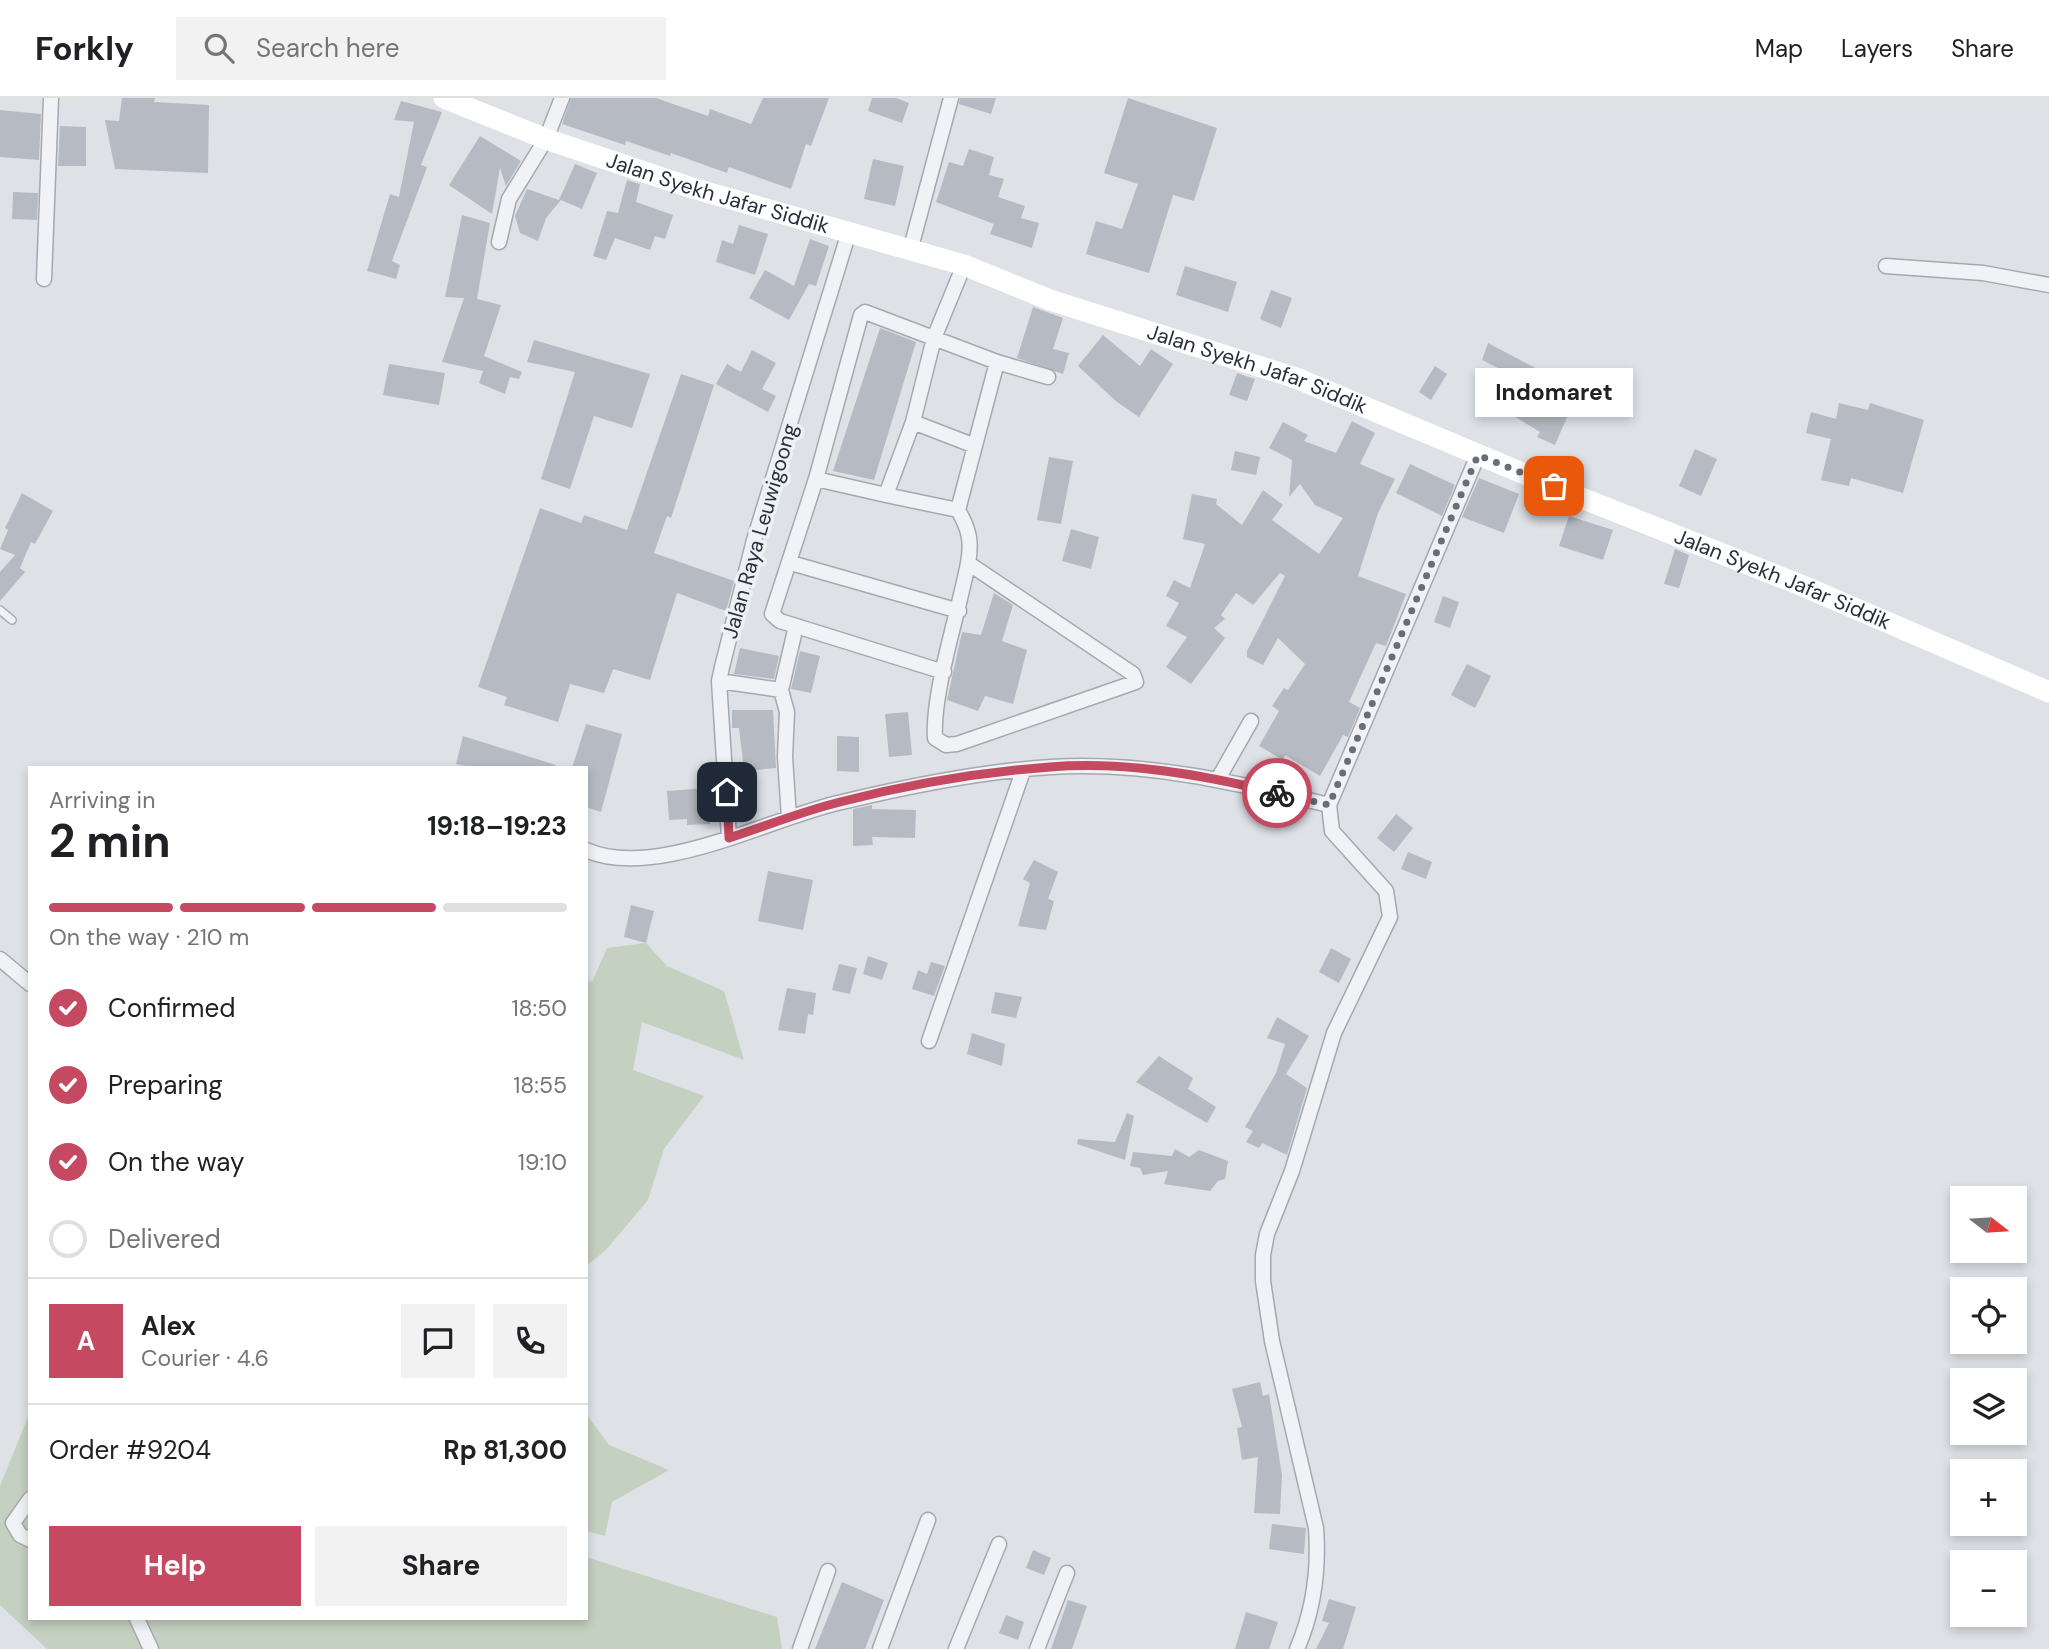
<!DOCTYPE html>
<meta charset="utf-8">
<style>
body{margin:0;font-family:"DM Sans",sans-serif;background:#f2f2f2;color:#202124;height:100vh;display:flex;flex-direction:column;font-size:26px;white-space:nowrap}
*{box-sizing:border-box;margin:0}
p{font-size:23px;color:#757577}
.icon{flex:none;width:38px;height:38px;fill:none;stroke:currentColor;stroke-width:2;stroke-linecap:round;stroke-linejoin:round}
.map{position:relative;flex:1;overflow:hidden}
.panel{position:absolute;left:28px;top:668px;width:560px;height:854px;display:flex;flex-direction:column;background:#fff;border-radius:0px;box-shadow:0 4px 10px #0003}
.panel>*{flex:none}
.needle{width:46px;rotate:107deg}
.buttons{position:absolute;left:1950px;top:1088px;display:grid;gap:14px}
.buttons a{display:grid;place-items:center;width:77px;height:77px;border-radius:0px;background:#fff;box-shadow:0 4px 10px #0003;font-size:35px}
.pin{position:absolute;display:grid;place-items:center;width:60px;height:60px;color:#fff;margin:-30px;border-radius:14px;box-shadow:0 4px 10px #0006}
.courier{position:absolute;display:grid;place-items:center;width:70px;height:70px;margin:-35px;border:5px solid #c54a61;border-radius:50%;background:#fff;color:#222;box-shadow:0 2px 9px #0007}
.bubble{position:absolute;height:49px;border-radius:0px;background:#fff;box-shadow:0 4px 10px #0003;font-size:23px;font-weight:700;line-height:49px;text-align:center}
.headline em{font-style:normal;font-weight:700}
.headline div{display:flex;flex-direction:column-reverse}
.headline{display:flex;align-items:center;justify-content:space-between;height:119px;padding:0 21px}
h1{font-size:46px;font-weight:700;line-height:52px}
.bar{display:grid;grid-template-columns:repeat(4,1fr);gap:10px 7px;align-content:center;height:84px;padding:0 21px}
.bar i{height:9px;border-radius:5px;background:#e0e0e0}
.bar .active{background:#c54a61}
.bar p{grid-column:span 4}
.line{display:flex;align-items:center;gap:18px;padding:0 21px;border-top:2px solid #e0e0e0}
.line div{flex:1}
.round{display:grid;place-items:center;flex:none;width:74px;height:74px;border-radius:0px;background:#f2f2f2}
ol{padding:0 21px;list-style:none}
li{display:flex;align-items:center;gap:21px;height:77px}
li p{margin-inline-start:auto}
li .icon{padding:7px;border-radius:50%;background:#c54a61;color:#fff;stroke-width:4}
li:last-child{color:#757577}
li i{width:38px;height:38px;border:4px solid #e0e0e0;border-radius:50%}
.cta{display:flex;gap:14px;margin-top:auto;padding:14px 21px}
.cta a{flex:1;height:80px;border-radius:0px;background:#c54a61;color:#fff;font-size:28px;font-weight:700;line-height:80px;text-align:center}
.cta a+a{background:#f2f2f2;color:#202124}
header{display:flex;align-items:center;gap:42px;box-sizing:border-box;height:98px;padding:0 35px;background:#fff;border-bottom:2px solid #e0e0e0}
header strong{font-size:33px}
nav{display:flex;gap:38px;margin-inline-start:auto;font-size:24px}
.search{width:490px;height:63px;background:#f2f2f2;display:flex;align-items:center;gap:18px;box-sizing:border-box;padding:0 24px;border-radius:0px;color:#757577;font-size:26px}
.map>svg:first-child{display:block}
</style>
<header>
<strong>Forkly</strong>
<div class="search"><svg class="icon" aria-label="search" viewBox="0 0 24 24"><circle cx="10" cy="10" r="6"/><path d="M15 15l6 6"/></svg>Search here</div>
<nav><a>Map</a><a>Layers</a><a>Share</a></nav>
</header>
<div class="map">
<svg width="2049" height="1551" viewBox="0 0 2049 1551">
<rect width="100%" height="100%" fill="#dee2e7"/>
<path fill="#c4d0c0" d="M646,845L667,868L724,893L744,962L642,924L633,972L704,998L664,1051L648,1102L606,1152L586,1168V882L592,884L607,850Z
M30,1314V1521H586V1459L777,1519L782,1551H47L0,1507V1388Z
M586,1316L609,1347L669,1372L612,1404L605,1438L586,1433Z"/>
<path fill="#b6bbc3" d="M122,0H155L154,4L209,7L208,75L115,71L105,22L119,23Z
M571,0H656L708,18L710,11L751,26L763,0H829L811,48L806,46L791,91L729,69L727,75L671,55L670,58L626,43L625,47L562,26Z
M872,0H896L909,5L902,25L868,13Z
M960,0H996L991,16L959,6Z
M1128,0L1217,30L1194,103L1173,97L1149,175L1086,156L1096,123L1122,131L1138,86L1104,75Z
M401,3L442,14L421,67L427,69L392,163L400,167L396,181L367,173L390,96L399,99L414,24L394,22Z
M0,12L41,16L39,62L0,59Z
M60,28L86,29V68H58Z
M480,38L521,63L506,88L500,70L492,116L449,87Z
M969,51L994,59L989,77L1004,81L998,99L1025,108L1021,120L1039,125L1032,150L990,136L994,126L936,104L949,64L963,68Z
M873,61L904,68L895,108L864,101Z
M575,66L597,75L582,111L561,102L546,120L538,143L520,135L515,118L527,91L559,102Z
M627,82L640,86L636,104L673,117L665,141L655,138L650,152L615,140L606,162L593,158L607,113L618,115Z
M13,94L38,95L37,122L12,121Z
M462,117L490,125L477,201L501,207L484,258L522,274L519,281L510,279L505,296L479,285L483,273L442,264L464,200L445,199Z
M739,127L768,136L755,177L716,164L722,142L733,146Z
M810,141L829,148L816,188L809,186L789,222L749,200L765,172L794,188Z
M1185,168L1237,184L1228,214L1176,197Z
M1271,192L1292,200L1281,230L1260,221Z
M1033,209L1063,220L1053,251L1069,255L1063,276L1017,260Z
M880,230L916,244L874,382L833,373Z
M1103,237L1140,268L1151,251L1173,266L1139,319L1117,304L1078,268Z
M534,242L650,276L632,330L594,318L570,391L541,381L575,274L527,264Z
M1488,245L1545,275L1538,286L1571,310L1555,347L1537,339L1540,334L1496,307L1516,279L1482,262Z
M752,252L776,265L762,291L776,298L768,314L716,286L727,266L741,274Z
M389,266L445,275L439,307L383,297Z
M1435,268L1447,276L1431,302L1419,294Z
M1237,275L1255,281L1247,303L1229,297Z
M681,276L714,287L671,420L667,418L654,455L734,483L726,513L677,495L650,582L613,571L604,595L570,586L558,624L504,607L507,599L478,589L540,410L581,425L584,417L627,432Z
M1839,305L1868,312L1870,305L1924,322L1903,395L1851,380L1849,388L1821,382L1831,341L1806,335L1811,314L1836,321Z
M1352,323L1375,335L1360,366L1395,381L1378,415L1358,478L1406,496L1386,548L1376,545L1349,604L1360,610L1348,639L1343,637L1320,678L1285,657L1283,662L1259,648L1279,613L1272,608L1284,590L1288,592L1305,566L1278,540L1263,567L1247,559V553L1285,478L1280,475L1253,507L1236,495L1221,517L1225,521L1214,530L1225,540L1191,586L1166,569L1187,539L1166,528L1179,505L1166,498L1174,482L1190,490L1205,446L1183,441L1192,396L1217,401L1216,406L1242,427L1263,392L1283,407L1272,422L1319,456L1343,420L1315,407L1300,386L1289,399L1292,362L1269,350L1283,324L1308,337L1304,343L1336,355Z
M1695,351L1717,361L1701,398L1679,388Z
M1235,353L1260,359L1256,377L1231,372Z
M1049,359L1073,363L1061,426L1037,422Z
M1410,366L1455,387L1442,418L1396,395Z
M1479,380L1519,396L1504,435L1462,419Z
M22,395L53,413L35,446L31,444L20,470L25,474L0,503V474L15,457L0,451L8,432L5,430Z
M1569,418L1613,432L1603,462L1559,448Z
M1071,431L1099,439L1091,471L1062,463Z
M1675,451L1689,457L1679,490L1664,486Z
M994,495L1013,507L1002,543L1027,552L1013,606L985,598L978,613L947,602L962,534L981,537Z
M1443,498L1459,504L1450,530L1434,524Z
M740,550L779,558L774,581L734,576Z
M800,553L820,558L811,595L791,591Z
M1467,566L1491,578L1475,610L1451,597Z
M732,612H773L776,670L744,673L739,630H732Z
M908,614L912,657L889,659L885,616Z
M586,626L622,636L601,714L586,709V670H572Z
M463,638L556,667L555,670H475L456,666Z
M837,638L859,639V674L837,673Z
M708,690L710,726L687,727V721L669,722L667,693Z
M872,707V711L916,712L915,740L872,739L873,747L853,748V711Z
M1396,716L1413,730L1394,754L1377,740Z
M1408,754L1432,764L1426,781L1401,771Z
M1034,762L1058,774L1048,801L1054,803L1046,832L1018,828L1030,785L1023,781Z
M768,773L813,782L803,832L758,823Z
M631,807L654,813L646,845L624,839Z
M1331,850L1351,861L1339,885L1319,874Z
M868,858L888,865L882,882L863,876Z
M931,864L945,868L934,898L912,891L918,872L927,876Z
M839,866L857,870L850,896L832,892Z
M787,890L816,895L813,917L808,916L805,936L778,932Z
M995,894L1022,899L1016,920L991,915Z
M1277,919L1309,938L1286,976L1307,990L1287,1057L1262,1045L1259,1050L1246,1044L1253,1033L1245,1029L1276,975L1285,946L1267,940Z
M972,935L1005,946L1002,968L967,956Z
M1159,958L1193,980L1188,991L1216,1009L1207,1025L1136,984Z
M1127,1015L1134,1018L1125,1062L1077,1046L1078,1041L1115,1044Z
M1175,1051L1189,1059L1199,1052L1228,1063L1225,1081L1218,1083L1210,1093L1164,1086L1168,1073L1143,1077L1140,1070L1130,1068L1133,1054L1172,1058Z
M1260,1284L1263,1298L1269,1296L1282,1377L1280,1416L1254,1415L1258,1359L1242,1362L1237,1330L1242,1329L1232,1291Z
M1272,1426L1306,1430L1304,1456L1269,1451Z
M1033,1452L1051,1460L1044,1477L1026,1470Z
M842,1484L884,1502L865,1551H815Z
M1329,1501L1356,1509L1343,1551H1316L1329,1525L1322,1523Z
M1068,1502L1087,1508L1072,1551H1051Z
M1246,1514L1278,1524L1269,1551H1235Z
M1006,1517L1024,1524L1018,1542L999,1535Z"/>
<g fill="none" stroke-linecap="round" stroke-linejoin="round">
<defs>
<path id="lane" d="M0,512L12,522"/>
<path id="street" d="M499,144L509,101L546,41L562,0
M910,153L951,0
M964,167L934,240L913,324L886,397L958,412C969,431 972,443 968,465C959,514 932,594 935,640L946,647L957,646L1136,584L1133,576L968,465
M1886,168L1983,175L2049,187
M44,181L51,0
M913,324L975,348
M816,381L886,397
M958,412L997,264
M791,465L959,513
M944,574L780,523L772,516L816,381L861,217L865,214L997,264L1048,279
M719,583L781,592L787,614L785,659L789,720
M781,592L796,528
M1218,681L1251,623
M729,740L719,583L722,569L754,442L849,134
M586,752C655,783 772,719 842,704C909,688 982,673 1051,669C1146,663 1238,685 1329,707
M0,861L30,886
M929,943L1023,673
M30,1401L13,1425L20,1437L30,1442
M137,1521L151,1551
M800,1551L828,1473
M880,1551L928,1422
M956,1551L999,1446
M1037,1551L1067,1475
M1297,1551C1313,1514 1319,1471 1316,1430L1272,1243L1263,1183V1157L1267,1136L1292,1073L1334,935L1390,819L1386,793L1332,733L1329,707L1478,357"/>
</defs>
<use href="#lane" stroke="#a4a9b1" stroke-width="10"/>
<use href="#street" stroke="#a4a9b1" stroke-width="17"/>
<use href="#lane" stroke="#f0f2f5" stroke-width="7"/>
<use href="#street" stroke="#f0f2f5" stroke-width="14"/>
<path stroke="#fff" stroke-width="21" id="s1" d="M444,0L546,41L692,90L964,167L1050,202L1296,280L1579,399L1803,488L2049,594"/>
</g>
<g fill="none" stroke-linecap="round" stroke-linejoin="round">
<path stroke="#686e78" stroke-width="7" stroke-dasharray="0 12.6" d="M1277,695L1329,707L1478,357L1554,388"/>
<path stroke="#c54a61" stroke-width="9" d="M727,694L729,740C766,728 803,713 840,704C906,687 983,674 1050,669C1126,663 1204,677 1277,695"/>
</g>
<g text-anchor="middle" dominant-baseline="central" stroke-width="7" stroke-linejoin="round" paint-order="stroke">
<g font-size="21" fill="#28303d" stroke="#edf1f4">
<text stroke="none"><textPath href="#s1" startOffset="290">Jalan Syekh Jafar Siddik</textPath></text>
<text stroke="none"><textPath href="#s1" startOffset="858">Jalan Syekh Jafar Siddik</textPath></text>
<text transform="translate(760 433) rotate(-74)">Jalan Raya Leuwigoong</text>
<text stroke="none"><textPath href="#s1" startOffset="1424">Jalan Syekh Jafar Siddik</textPath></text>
</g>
</g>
</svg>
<div class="buttons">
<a><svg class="needle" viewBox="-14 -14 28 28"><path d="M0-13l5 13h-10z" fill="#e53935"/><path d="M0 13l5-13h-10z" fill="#757577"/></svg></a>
<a><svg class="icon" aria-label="locate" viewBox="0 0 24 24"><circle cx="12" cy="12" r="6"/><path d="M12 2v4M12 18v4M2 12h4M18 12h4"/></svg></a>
<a><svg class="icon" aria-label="layers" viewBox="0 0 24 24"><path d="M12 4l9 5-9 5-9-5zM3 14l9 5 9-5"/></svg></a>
<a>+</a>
<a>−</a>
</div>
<div class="pin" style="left:1554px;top:388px;background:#ea580c"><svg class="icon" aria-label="bag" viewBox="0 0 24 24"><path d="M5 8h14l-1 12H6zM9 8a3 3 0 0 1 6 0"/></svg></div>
<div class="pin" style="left:727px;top:694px;background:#1f2937"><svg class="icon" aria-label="home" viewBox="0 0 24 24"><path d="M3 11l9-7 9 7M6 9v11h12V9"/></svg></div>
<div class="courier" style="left:1277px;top:695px"><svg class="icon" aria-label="bike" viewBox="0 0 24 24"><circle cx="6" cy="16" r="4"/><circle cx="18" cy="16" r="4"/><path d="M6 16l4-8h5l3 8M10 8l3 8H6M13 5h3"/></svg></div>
<div class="bubble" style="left:1475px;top:270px;width:158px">Indomaret</div>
<section class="panel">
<div class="headline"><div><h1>2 min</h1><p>Arriving in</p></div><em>19:18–19:23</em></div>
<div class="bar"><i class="active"></i><i class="active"></i><i class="active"></i><i></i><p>On the way · 210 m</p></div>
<ol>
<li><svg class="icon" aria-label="check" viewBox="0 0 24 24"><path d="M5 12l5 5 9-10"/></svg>Confirmed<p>18:50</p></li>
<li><svg class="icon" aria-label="check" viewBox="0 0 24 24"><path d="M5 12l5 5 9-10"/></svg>Preparing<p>18:55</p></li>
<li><svg class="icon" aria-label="check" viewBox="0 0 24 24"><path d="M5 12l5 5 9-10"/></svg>On the way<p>19:10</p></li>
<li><i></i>Delivered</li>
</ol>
<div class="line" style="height:126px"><b class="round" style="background:#c54a61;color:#fff">A</b><div><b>Alex</b><p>Courier · 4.6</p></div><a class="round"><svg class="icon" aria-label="chat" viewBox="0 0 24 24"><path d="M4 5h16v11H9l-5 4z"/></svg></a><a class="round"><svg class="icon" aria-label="phone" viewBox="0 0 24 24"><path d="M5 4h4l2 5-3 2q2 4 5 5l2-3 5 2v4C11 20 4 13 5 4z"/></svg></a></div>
<div class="line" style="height:91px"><div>Order #9204</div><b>Rp 81,300</b></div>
<div class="cta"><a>Help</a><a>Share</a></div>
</section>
</div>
